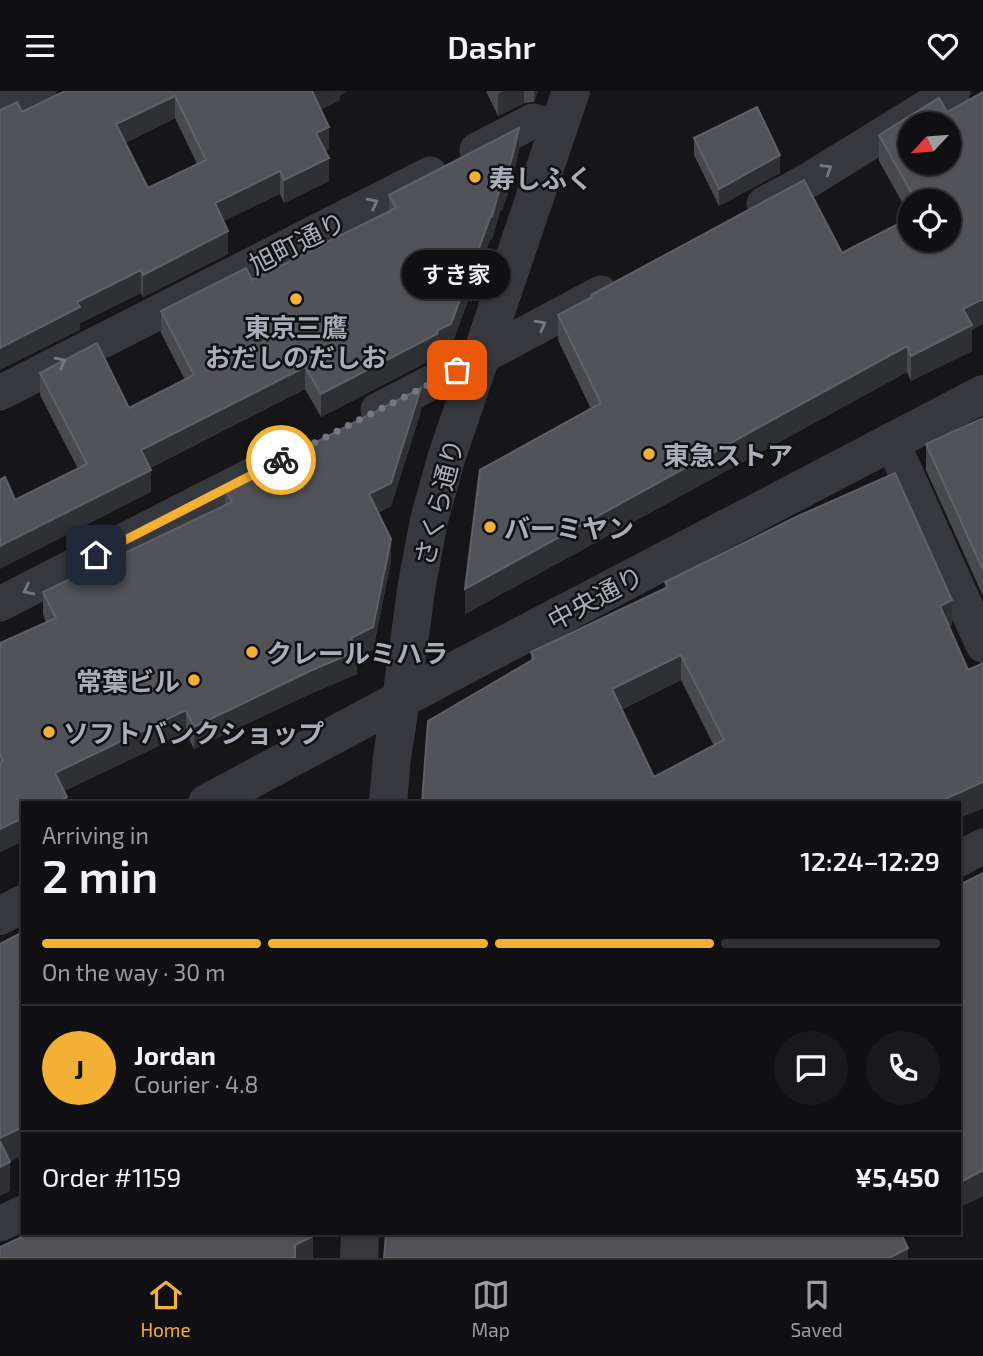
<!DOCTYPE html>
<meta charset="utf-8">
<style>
body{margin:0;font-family:"Exo 2","Noto Sans JP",sans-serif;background:#19191b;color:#f1f3f6;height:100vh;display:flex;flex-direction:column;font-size:26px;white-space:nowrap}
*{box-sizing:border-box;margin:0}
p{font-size:23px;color:#9c9d9f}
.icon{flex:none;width:38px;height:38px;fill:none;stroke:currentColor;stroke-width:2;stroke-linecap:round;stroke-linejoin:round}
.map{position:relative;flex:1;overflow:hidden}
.details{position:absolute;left:21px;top:710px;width:940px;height:434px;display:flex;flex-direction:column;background:#101012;border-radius:0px;box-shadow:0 2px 5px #0004,0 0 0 2px #303032}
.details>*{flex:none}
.needle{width:46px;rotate:244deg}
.tools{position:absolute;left:898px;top:21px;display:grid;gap:14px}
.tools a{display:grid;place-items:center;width:63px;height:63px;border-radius:50%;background:#101012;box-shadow:0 2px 5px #0004,0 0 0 2px #303032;font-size:35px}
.pin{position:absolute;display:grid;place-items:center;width:60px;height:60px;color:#fff;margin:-30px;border-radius:14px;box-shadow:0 4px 10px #0006}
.courier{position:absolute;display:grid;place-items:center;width:70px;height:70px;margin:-35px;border:5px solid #f2b134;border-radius:50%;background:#fff;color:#222;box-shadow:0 2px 9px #0007}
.bubble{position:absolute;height:49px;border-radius:24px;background:#101012;box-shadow:0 2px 5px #0004,0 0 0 2px #303032;font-size:23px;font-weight:600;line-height:49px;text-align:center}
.summary em{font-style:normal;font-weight:600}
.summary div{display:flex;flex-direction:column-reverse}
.summary{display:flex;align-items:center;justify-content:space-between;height:119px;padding:0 21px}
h1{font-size:46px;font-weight:600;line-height:52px}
.bar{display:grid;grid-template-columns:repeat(4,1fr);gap:10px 7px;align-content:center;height:84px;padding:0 21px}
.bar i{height:9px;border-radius:5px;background:#303032}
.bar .current{background:#f2b134}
.bar p{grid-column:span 4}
.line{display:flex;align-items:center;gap:18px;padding:0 21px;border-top:2px solid #303032}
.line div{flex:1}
.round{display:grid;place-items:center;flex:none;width:74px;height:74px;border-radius:37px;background:#19191b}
header{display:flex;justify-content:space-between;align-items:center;height:91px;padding:0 21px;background:#101012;font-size:32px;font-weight:600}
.dock{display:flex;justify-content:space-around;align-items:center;height:98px;border-top:2px solid #303032;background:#101012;font-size:19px;color:#9c9d9f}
.dock a{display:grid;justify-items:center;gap:4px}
.dock .current{color:#f2b134}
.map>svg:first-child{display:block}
</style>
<header><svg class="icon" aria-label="menu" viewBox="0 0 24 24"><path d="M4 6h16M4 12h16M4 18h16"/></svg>Dashr<svg class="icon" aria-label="heart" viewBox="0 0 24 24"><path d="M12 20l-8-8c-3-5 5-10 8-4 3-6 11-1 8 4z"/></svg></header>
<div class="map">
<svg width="983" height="1167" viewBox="0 0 983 1167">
<rect width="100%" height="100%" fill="#161618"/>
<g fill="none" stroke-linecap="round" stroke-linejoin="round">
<path stroke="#37383d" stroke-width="35" d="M0,20L39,0
M477,59L533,30L558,38
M764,113L809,89L953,0
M0,302L430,83
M378,319L481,266L601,202
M892,351L983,554
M0,513L266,377
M959,768L983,755
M0,1133L23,1122"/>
<path stroke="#37383d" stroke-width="38" d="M207,712L456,579L983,303
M388,712L392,666L401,609L417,493L429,429L446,368L571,0
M0,825L23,813
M359,1167L360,1143"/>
</g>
<path fill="#47494d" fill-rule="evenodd" d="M65,0H348L340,4V9L321,18L329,58L325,60L329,90L284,112L280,103L223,130L228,163L143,206L141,202L80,232V239L22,21ZM175,27L197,73L148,97L125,52Z
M486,0H538L534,11L524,12L498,25Z
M939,7L972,239V260L911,290L907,281L465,523L591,318L558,249V224L591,206V204L842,162L948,110H910V125L879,70V44Z
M694,47L780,82L719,115L694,64Z
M519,59L512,90L502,119L500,120L492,148L490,149L451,256L438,262L437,266L321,326L305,298L150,377L151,401L15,409L78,378L40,304V282L129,317L185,289L161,242V220L252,189L325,154V152L389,120V104Z
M421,320L391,415L378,422L391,470L373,559L357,566V583L310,603L194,658L186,642L64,700L67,712L23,750L0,761V552L46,531L43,523V501L225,414V398Z
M983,327V505L926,379V353Z
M665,491L952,534L949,536L968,579L983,572V717L959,727L422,712L531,570V561L665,497ZM681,589L714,655L654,686L621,619Z"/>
<path fill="#2f3033" d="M312,0H348L340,4V9L312,23Z
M503,0H524V12L498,25V3Z
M534,0H538L534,11Z
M175,5V27L116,56V33Z
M329,36V58L316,64V42Z
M519,37V59L512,90L502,119L500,120L492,148L490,149L451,256L438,262L437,266L321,326V303L500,97Z
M780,64V82L719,115V98Z
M329,67V90L284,112V89Z
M280,80V103L215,134V112Z
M228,140V163L143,206V184Z
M141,179V202L80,232V239L0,279V257L77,211Z
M983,208V233L972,239V260L911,290V265L963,218Z
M907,255V281L465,523V498Z
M305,276V298L141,381V359Z
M421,297V320L391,415L369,426V403Z
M151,379V401L0,478V455Z
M391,448V470L373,559L357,566V583L310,603L194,658V636L351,547Z
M952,509V534L940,540V515Z
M681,564V589L612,623V598Z
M186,619V642L55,704V682Z
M983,691V717L959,727V712H936Z
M67,706V712H54Z
M23,727V750L0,761V738Z
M23,1036V1064L0,1076V1047Z
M10,1071V1100L0,1105V1076Z
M983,1079V1105L959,1117V1092Z
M313,1145V1167H295V1154Z
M908,1157V1167H889Z"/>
<path fill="#525359" stroke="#5f6168" stroke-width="2" fill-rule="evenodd" d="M65,0H312L329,36L316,42L329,67L284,89L280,80L215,112L228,140L143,184L141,179L77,211L80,216L0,257V19L17,11L22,21ZM175,5L206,69L148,97L116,33Z
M983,1V208L963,218L972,234L911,265L907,255L465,498L480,379L601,312L558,224L592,206L591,204L804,89L842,162L910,127V149H948V110H916L879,44L939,7L947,21ZM910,33H948V72H910Z
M757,16L780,64L719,98L694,47Z
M519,37L512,67L502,96L500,97L492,125L490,127L451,233L438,239L437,243L321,303L305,276L141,359L151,379L0,455V389L5,386L15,409L87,373L40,282L97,252L129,317L194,284L161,220L246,177L252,189L325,153V152L396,117L389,104Z
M421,297L391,392L369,403L391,448L373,536L351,547L357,560L310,580L194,636L186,619L55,682L67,706L54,712H23V727L0,738V672L3,670L0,664V552L56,527L43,501L232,411L225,398Z
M983,327V479L926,353Z
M895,382L952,509L940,515L968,579L983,572V691L936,712H422L428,630L534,568L531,561L668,496L665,491L796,426ZM681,564L724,649L654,686L612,598Z
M983,782V1079L959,1092V794Z
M23,841V1036L0,1047V853Z
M0,1050L10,1071L0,1076Z
M28,1143H312L313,1145L295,1154V1167H0V1156Z
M386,1143H901L908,1157L889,1167H384Z"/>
<defs><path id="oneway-chevron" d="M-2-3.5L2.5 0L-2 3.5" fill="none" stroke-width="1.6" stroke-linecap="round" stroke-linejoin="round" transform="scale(1.75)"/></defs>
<g stroke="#757881">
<use href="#oneway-chevron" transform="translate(827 78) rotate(-32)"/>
<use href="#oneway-chevron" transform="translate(373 112) rotate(-27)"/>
<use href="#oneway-chevron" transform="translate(541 234) rotate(-28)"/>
<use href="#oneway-chevron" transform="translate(61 271) rotate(-27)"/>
<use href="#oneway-chevron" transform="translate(28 499) rotate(153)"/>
</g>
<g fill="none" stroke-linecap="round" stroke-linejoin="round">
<path stroke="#757880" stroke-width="7" stroke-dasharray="0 12.6" d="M281,369L457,279"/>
<path stroke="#f2b134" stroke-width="9" d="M96,464L281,369"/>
</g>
<g fill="#f2b134" stroke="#111113" stroke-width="2.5">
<circle cx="475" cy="86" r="7"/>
<circle cx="296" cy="208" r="7"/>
<circle cx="649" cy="363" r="7"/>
<circle cx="490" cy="436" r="7"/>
<circle cx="252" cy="561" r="7"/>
<circle cx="194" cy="589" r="7"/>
<circle cx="49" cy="641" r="7"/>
</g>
<g text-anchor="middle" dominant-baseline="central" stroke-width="5" stroke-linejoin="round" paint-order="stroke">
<g font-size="26" font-weight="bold" fill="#a8adb8" stroke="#111113" text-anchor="start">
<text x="489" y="86">寿しふく</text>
<text x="296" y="235" text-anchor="middle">東京三鷹<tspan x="296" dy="30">おだしのだしお</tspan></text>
<text x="663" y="363">東急ストア</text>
<text x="504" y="436">バーミヤン</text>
<text x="266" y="561">クレールミハラ</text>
<text x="180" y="589" text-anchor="end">常葉ビル</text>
<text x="63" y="641">ソフトバンクショップ</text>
</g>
<g font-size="26" fill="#a8adb8" stroke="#111113">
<text transform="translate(297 151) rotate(-27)">旭町通り</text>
<text transform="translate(438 411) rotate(-76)">さくら通り</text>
<text transform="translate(595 506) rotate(-28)">中央通り</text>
</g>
</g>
</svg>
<div class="tools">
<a><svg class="needle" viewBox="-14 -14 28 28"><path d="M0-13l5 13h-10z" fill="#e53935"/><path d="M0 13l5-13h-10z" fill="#9c9d9f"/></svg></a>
<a><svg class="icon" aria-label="locate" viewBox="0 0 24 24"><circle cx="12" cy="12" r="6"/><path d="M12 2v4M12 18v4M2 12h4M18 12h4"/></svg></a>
</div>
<div class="pin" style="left:457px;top:279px;background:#ea580c"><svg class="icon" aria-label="bag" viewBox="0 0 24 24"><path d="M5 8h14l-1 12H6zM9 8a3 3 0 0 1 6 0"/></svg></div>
<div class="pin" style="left:96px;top:464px;background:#1f2937"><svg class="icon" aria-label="home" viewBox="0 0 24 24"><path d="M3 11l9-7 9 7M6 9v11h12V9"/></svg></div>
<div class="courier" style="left:281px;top:369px"><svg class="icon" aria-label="bike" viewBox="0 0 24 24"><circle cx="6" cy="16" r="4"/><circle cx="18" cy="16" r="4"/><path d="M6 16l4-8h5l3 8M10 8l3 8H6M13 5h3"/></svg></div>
<div class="bubble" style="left:402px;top:159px;width:108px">すき家</div>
<section class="details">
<div class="summary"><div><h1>2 min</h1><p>Arriving in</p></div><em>12:24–12:29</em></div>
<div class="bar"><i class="current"></i><i class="current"></i><i class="current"></i><i></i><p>On the way · 30 m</p></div>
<div class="line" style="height:126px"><b class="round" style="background:#f2b134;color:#111">J</b><div><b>Jordan</b><p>Courier · 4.8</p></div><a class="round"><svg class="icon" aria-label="chat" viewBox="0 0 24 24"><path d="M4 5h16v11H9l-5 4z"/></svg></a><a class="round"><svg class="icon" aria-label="phone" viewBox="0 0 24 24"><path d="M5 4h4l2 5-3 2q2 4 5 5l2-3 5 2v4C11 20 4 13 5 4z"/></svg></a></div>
<div class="line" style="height:91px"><div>Order #1159</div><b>¥5,450</b></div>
</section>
</div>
<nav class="dock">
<a class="current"><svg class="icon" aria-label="home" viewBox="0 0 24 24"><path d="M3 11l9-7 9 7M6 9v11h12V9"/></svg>Home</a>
<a><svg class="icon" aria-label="map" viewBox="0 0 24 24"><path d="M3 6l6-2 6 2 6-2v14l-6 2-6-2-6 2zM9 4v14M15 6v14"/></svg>Map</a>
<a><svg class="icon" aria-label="saved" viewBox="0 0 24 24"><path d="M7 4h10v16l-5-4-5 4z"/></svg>Saved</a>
</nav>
